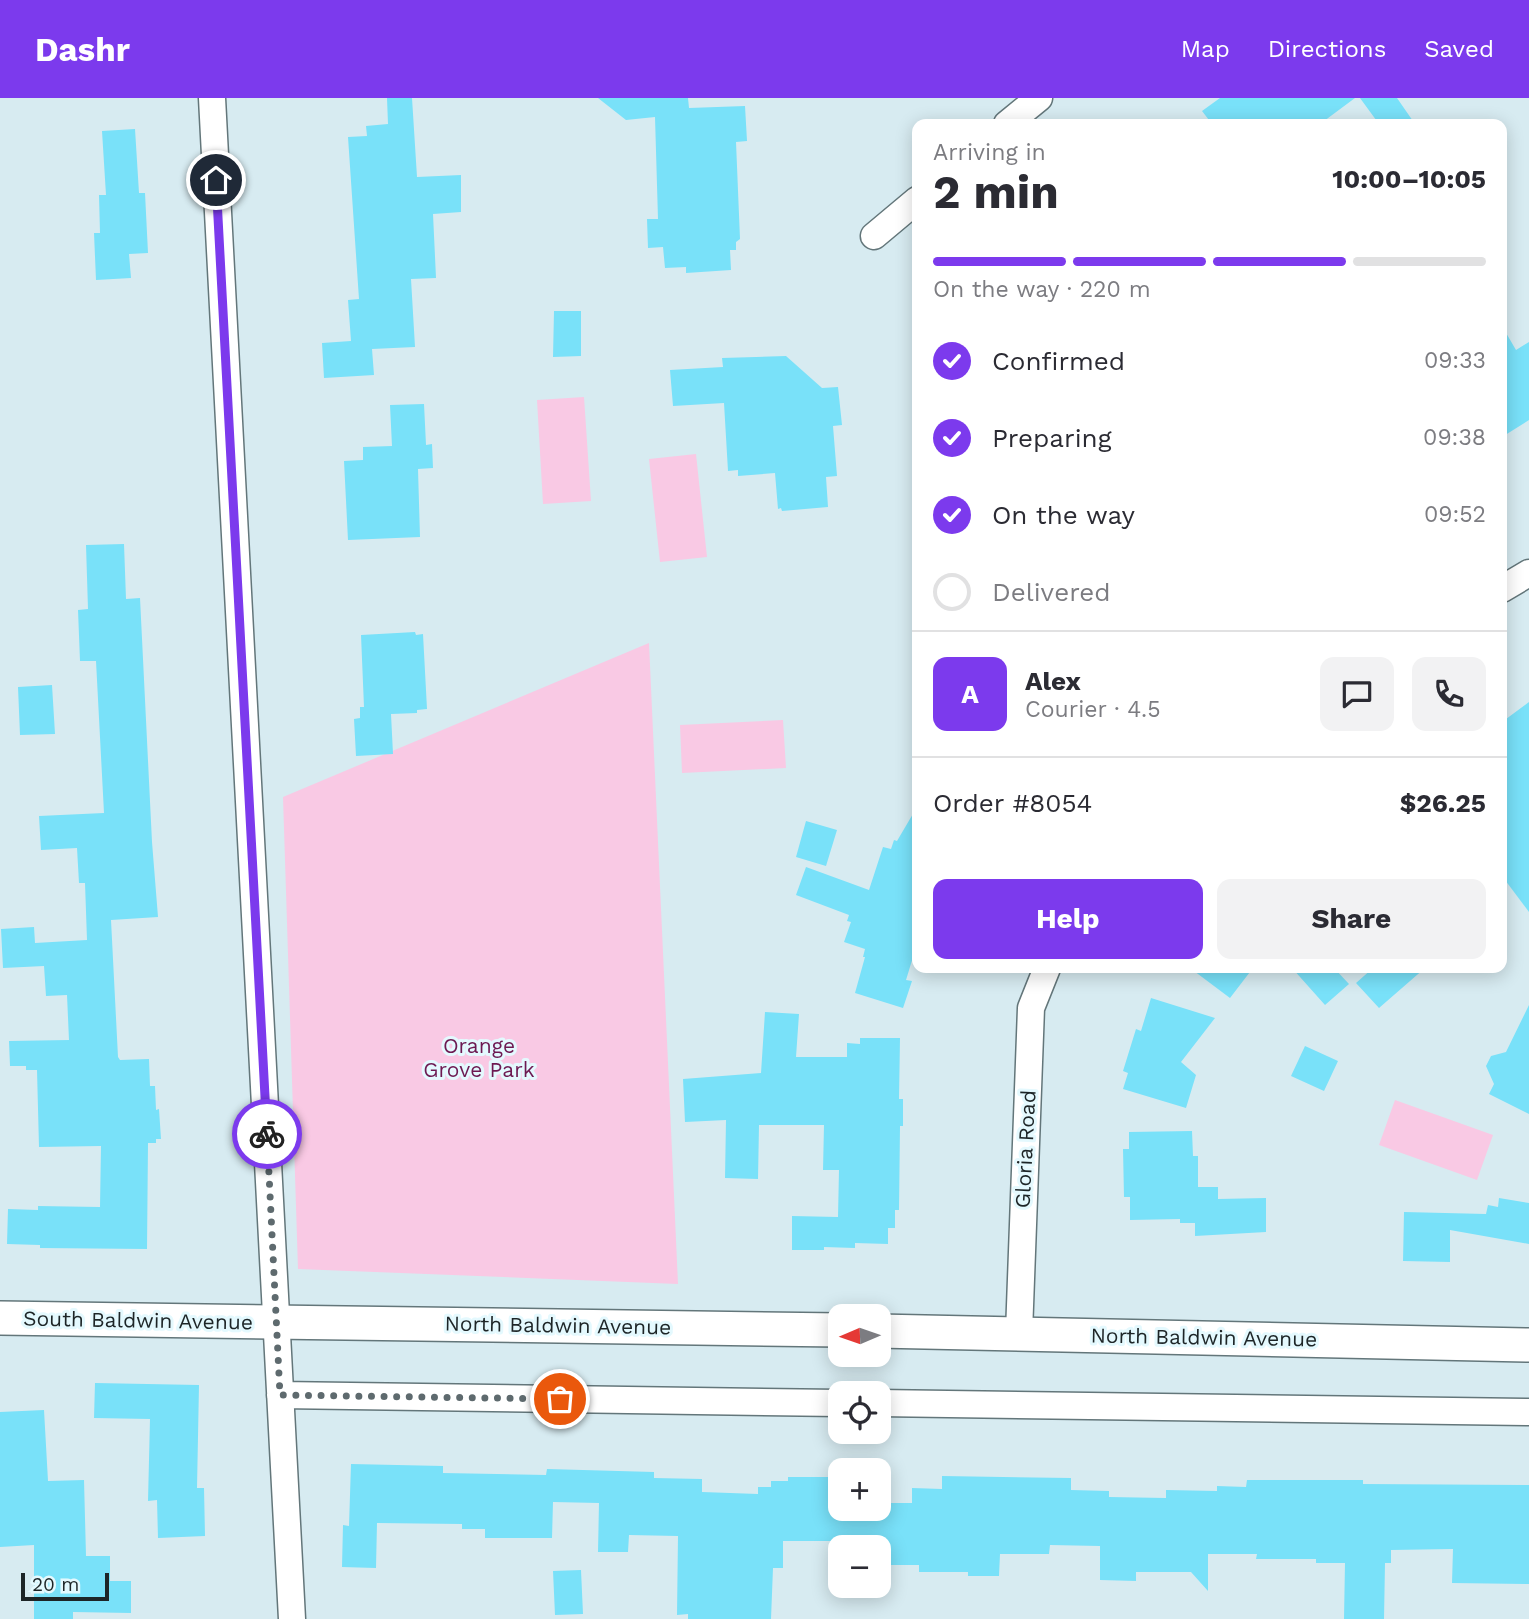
<!DOCTYPE html>
<meta charset="utf-8">
<style>
body{margin:0;font-family:"Work Sans",sans-serif;background:#f2f2f3;color:#2b2b33;height:100vh;display:flex;flex-direction:column;font-size:26px;white-space:nowrap}
*{box-sizing:border-box;margin:0}
p{font-size:23px;color:#7c7c81}
.icon{flex:none;width:38px;height:38px;fill:none;stroke:currentColor;stroke-width:2;stroke-linecap:round;stroke-linejoin:round}
.map{position:relative;flex:1;overflow:hidden}
.panel{position:absolute;left:912px;top:21px;width:595px;height:854px;display:flex;flex-direction:column;background:#fff;border-radius:14px;box-shadow:0 4px 18px #0003}
.panel>*{flex:none}
.needle{width:46px;rotate:268deg}
.controls{position:absolute;left:828px;top:1206px;display:grid;gap:14px}
.controls a{display:grid;place-items:center;width:63px;height:63px;border-radius:14px;background:#fff;box-shadow:0 4px 18px #0003;font-size:35px}
.scale{position:absolute;left:21px;bottom:18px;width:88px;box-sizing:border-box;padding-left:7px;border:4px solid #1d2527;border-top:0;font-size:19px;line-height:24px;white-space:nowrap;color:#1d2527;-webkit-text-stroke:5px #e4f9fe;paint-order:stroke}
.pin{position:absolute;display:grid;place-items:center;width:60px;height:60px;color:#fff;margin:-30px;border:4px solid #fff;border-radius:50%;box-shadow:0 2px 7px #0007}
.courier{position:absolute;display:grid;place-items:center;width:70px;height:70px;margin:-35px;border:5px solid #7c3aed;border-radius:50%;background:#fff;color:#222;box-shadow:0 2px 9px #0007}
.head em{font-style:normal;font-weight:700}
.head div{display:flex;flex-direction:column-reverse}
.head{display:flex;align-items:center;justify-content:space-between;height:119px;padding:0 21px}
h1{font-size:46px;font-weight:700;line-height:52px}
.bar{display:grid;grid-template-columns:repeat(4,1fr);gap:10px 7px;align-content:center;height:84px;padding:0 21px}
.bar i{height:9px;border-radius:5px;background:#e1e1e2}
.bar .on{background:#7c3aed}
.bar p{grid-column:span 4}
.line{display:flex;align-items:center;gap:18px;padding:0 21px;border-top:2px solid #e1e1e2}
.line div{flex:1}
.round{display:grid;place-items:center;flex:none;width:74px;height:74px;border-radius:14px;background:#f2f2f3}
ol{padding:0 21px;list-style:none}
li{display:flex;align-items:center;gap:21px;height:77px}
li p{margin-inline-start:auto}
li .icon{padding:7px;border-radius:50%;background:#7c3aed;color:#fff;stroke-width:4}
li:last-child{color:#7c7c81}
li i{width:38px;height:38px;border:4px solid #e1e1e2;border-radius:50%}
.cta{display:flex;gap:14px;margin-top:auto;padding:14px 21px}
.cta a{flex:1;height:80px;border-radius:14px;background:#7c3aed;color:#fff;font-size:28px;font-weight:700;line-height:80px;text-align:center}
.cta a+a{background:#f2f2f3;color:#2b2b33}
header{display:flex;align-items:center;gap:42px;box-sizing:border-box;height:98px;padding:0 35px;background:#7c3aed;color:#fff}
header strong{font-size:33px}
nav{display:flex;gap:38px;margin-inline-start:auto;font-size:24px}
.map>svg:first-child{display:block}
</style>
<header>
<strong>Dashr</strong>
<nav><a>Map</a><a>Directions</a><a>Saved</a></nav>
</header>
<div class="map">
<svg width="1529" height="1521" viewBox="0 0 1529 1521">
<rect width="100%" height="100%" fill="#d7ebf1"/>
<path fill="#f9c9e4" d="M584,299L591,403L543,406L537,302Z
M696,356L707,459L660,464L649,361Z
M649,545L678,1186L298,1171L283,699Z
M783,622L786,670L682,675L680,627Z
M1395,1002L1493,1037L1477,1082L1379,1047Z"/>
<path fill="#79e1f9" d="M387,0H412L417,79L461,77V114L433,116L436,180L411,181L415,249L372,251L374,277L324,280L322,245L351,243L348,202L359,201L348,39L367,38L366,28L388,26Z
M598,0H688L689,10L745,8L747,43L736,44L740,141L736,144V152H730L731,172L686,175V169L665,170L663,149L648,150L647,121H658L655,19L626,22Z
M1220,0H1355L1320,26H1212L1202,13Z
M1360,0H1397L1415,26H1379Z
M135,31L139,95H145L148,155L129,156L131,180L96,182L94,135H100L99,97H106L102,33Z
M554,213H581V258L553,259Z
M1502,228L1516,252L1529,244V322L1502,339Z
M786,258L822,290L838,289L842,327L833,328L837,378L826,379L828,409L782,413L781,410L778,411L775,375L738,378V372L728,373L724,305L673,308L670,272L723,269L722,260Z
M424,306L426,347L432,346L433,370L418,371L420,439L348,442L344,363L363,362V349L392,348L390,307Z
M124,446L126,501L140,500L152,744L158,819L111,822L118,959L120,962L149,961L150,988H155L156,1012L159,1011L161,1041H156V1045H148L147,1151L40,1150V1147L7,1146L8,1111L38,1112V1108L100,1109L101,1048L39,1049L37,972H26V968H10L9,943L69,942L67,897L46,898L44,868L3,870L1,831L34,829L35,845L87,842L85,785H79L77,750L41,752L39,718L104,715L96,563H80L78,512L88,511L86,447Z
M415,534L416,537L423,536L427,611L417,612V615L391,616L393,656L356,658L354,621L360,620V609H364L361,537Z
M52,587L55,636L20,637L18,589Z
M1529,604V814L1502,778V624Z
M917,709V846L906,882L912,883L903,910L855,895L865,859H863L865,851L844,844L851,824L847,823L849,817L796,797L806,769L869,792L883,749L891,751L894,742L897,743Z
M806,723L837,732L826,768L796,759Z
M1190,870H1253L1230,900Z
M1292,870H1334L1349,886L1325,907Z
M1373,870H1425L1379,910L1356,885Z
M1151,900L1215,920L1181,964L1196,977L1186,1010L1123,991L1128,975L1123,973L1136,931L1141,933Z
M1529,907V1016L1489,996L1494,986L1486,968L1491,958L1506,954Z
M765,914L799,916L796,959H847V945L860,946V940H900L899,1001H903V1028H900L899,1112H895V1130H888V1146L855,1145V1150L824,1149V1152H792V1118L838,1119L839,1072H823L824,1027H759L758,1081L725,1080L726,1022L685,1024L683,981L761,975Z
M1305,948L1338,963L1324,993L1291,978Z
M1192,1033L1193,1058H1198V1089H1218V1101L1266,1100V1134L1195,1138V1125H1180V1121L1130,1122V1099H1124L1123,1051H1129V1034Z
M1499,1100L1529,1105V1146L1450,1132V1164L1403,1163L1404,1114L1486,1116L1488,1107L1498,1109Z
M95,1285L199,1287L197,1390H204L205,1438L158,1440L157,1402L148,1403L150,1321L94,1320Z
M44,1312L48,1383L84,1382L86,1458H110V1483H131V1515L73,1514V1521H34V1447L0,1449V1314Z
M351,1366L443,1368V1375L546,1377L547,1371L654,1374V1380L702,1381V1394L758,1396V1389H771V1383H788V1379H840V1410H878V1405H912V1390L942,1391V1378L1071,1380V1392L1109,1393V1399L1166,1400V1392L1217,1393V1388L1246,1389L1247,1382H1363V1386L1529,1387V1486L1452,1485L1453,1451L1391,1452V1465H1385L1384,1521H1344L1345,1465H1316V1461H1256L1257,1456H1208V1493L1191,1474H1136V1483L1100,1482V1448L1050,1447L1049,1456H1000L999,1478H968V1474H919V1467H879L878,1449H840V1457H832V1443H783V1470H773L771,1521H688V1516L677,1517L678,1438L629,1437L628,1454H598L599,1405L553,1404L552,1440H485V1431H462V1426L377,1425L376,1470L342,1469L343,1427L349,1428Z
M581,1472L583,1516L555,1517L553,1473Z"/>
<g fill="none" stroke-linecap="round" stroke-linejoin="round">
<defs>
<path id="minor" d="M212,0L292,1521
M1007,26L1039,0
M874,138L917,102
M1502,491L1529,475
M1019,1235L1031,910L1047,870
M280,1297L840,1305
M878,1305L1529,1314"/>
<path id="tertiary" d="M0,1220L840,1232
M878,1233L1529,1247"/>
</defs>
<use href="#minor" stroke="#63767a" stroke-width="29"/>
<use href="#tertiary" stroke="#63767a" stroke-width="36"/>
<use href="#minor" stroke="#fff" stroke-width="26"/>
<use href="#tertiary" stroke="#fff" stroke-width="33"/>
</g>
<g fill="none" stroke-linecap="round" stroke-linejoin="round">
<path stroke="#5e6a6e" stroke-width="7" stroke-dasharray="0 12.6" d="M267,1036L280,1297L560,1301"/>
<path stroke="#7c3aed" stroke-width="9" d="M216,82L267,1036"/>
</g>
<g text-anchor="middle" dominant-baseline="central" stroke-width="6" stroke-linejoin="round" paint-order="stroke">
<g font-size="21" fill="#6d1952" stroke="#e4f9fe">
<text x="479" y="947">Orange<tspan x="479" dy="24">Grove Park</tspan></text>
</g>
<g font-size="21" fill="#1d2527" stroke="#e4f9fe">
<text transform="translate(1025 1051) rotate(-87)">Gloria Road</text>
<text transform="translate(138 1222) rotate(1)">South Baldwin Avenue</text>
<text transform="translate(558 1227) rotate(1)">North Baldwin Avenue</text>
<text transform="translate(1204 1239) rotate(1)">North Baldwin Avenue</text>
</g>
</g>
</svg>
<div class="controls">
<a><svg class="needle" viewBox="-14 -14 28 28"><path d="M0-13l5 13h-10z" fill="#e53935"/><path d="M0 13l5-13h-10z" fill="#7c7c81"/></svg></a>
<a><svg class="icon" aria-label="locate" viewBox="0 0 24 24"><circle cx="12" cy="12" r="6"/><path d="M12 2v4M12 18v4M2 12h4M18 12h4"/></svg></a>
<a>+</a>
<a>−</a>
</div>
<div class="scale">20 m</div>
<div class="pin" style="left:560px;top:1301px;background:#ea580c"><svg class="icon" aria-label="bag" viewBox="0 0 24 24"><path d="M5 8h14l-1 12H6zM9 8a3 3 0 0 1 6 0"/></svg></div>
<div class="pin" style="left:216px;top:82px;background:#1f2937"><svg class="icon" aria-label="home" viewBox="0 0 24 24"><path d="M3 11l9-7 9 7M6 9v11h12V9"/></svg></div>
<div class="courier" style="left:267px;top:1036px"><svg class="icon" aria-label="bike" viewBox="0 0 24 24"><circle cx="6" cy="16" r="4"/><circle cx="18" cy="16" r="4"/><path d="M6 16l4-8h5l3 8M10 8l3 8H6M13 5h3"/></svg></div>
<section class="panel">
<div class="head"><div><h1>2 min</h1><p>Arriving in</p></div><em>10:00–10:05</em></div>
<div class="bar"><i class="on"></i><i class="on"></i><i class="on"></i><i></i><p>On the way · 220 m</p></div>
<ol>
<li><svg class="icon" aria-label="check" viewBox="0 0 24 24"><path d="M5 12l5 5 9-10"/></svg>Confirmed<p>09:33</p></li>
<li><svg class="icon" aria-label="check" viewBox="0 0 24 24"><path d="M5 12l5 5 9-10"/></svg>Preparing<p>09:38</p></li>
<li><svg class="icon" aria-label="check" viewBox="0 0 24 24"><path d="M5 12l5 5 9-10"/></svg>On the way<p>09:52</p></li>
<li><i></i>Delivered</li>
</ol>
<div class="line" style="height:126px"><b class="round" style="background:#7c3aed;color:#fff">A</b><div><b>Alex</b><p>Courier · 4.5</p></div><a class="round"><svg class="icon" aria-label="chat" viewBox="0 0 24 24"><path d="M4 5h16v11H9l-5 4z"/></svg></a><a class="round"><svg class="icon" aria-label="phone" viewBox="0 0 24 24"><path d="M5 4h4l2 5-3 2q2 4 5 5l2-3 5 2v4C11 20 4 13 5 4z"/></svg></a></div>
<div class="line" style="height:91px"><div>Order #8054</div><b>$26.25</b></div>
<div class="cta"><a>Help</a><a>Share</a></div>
</section>
</div>
